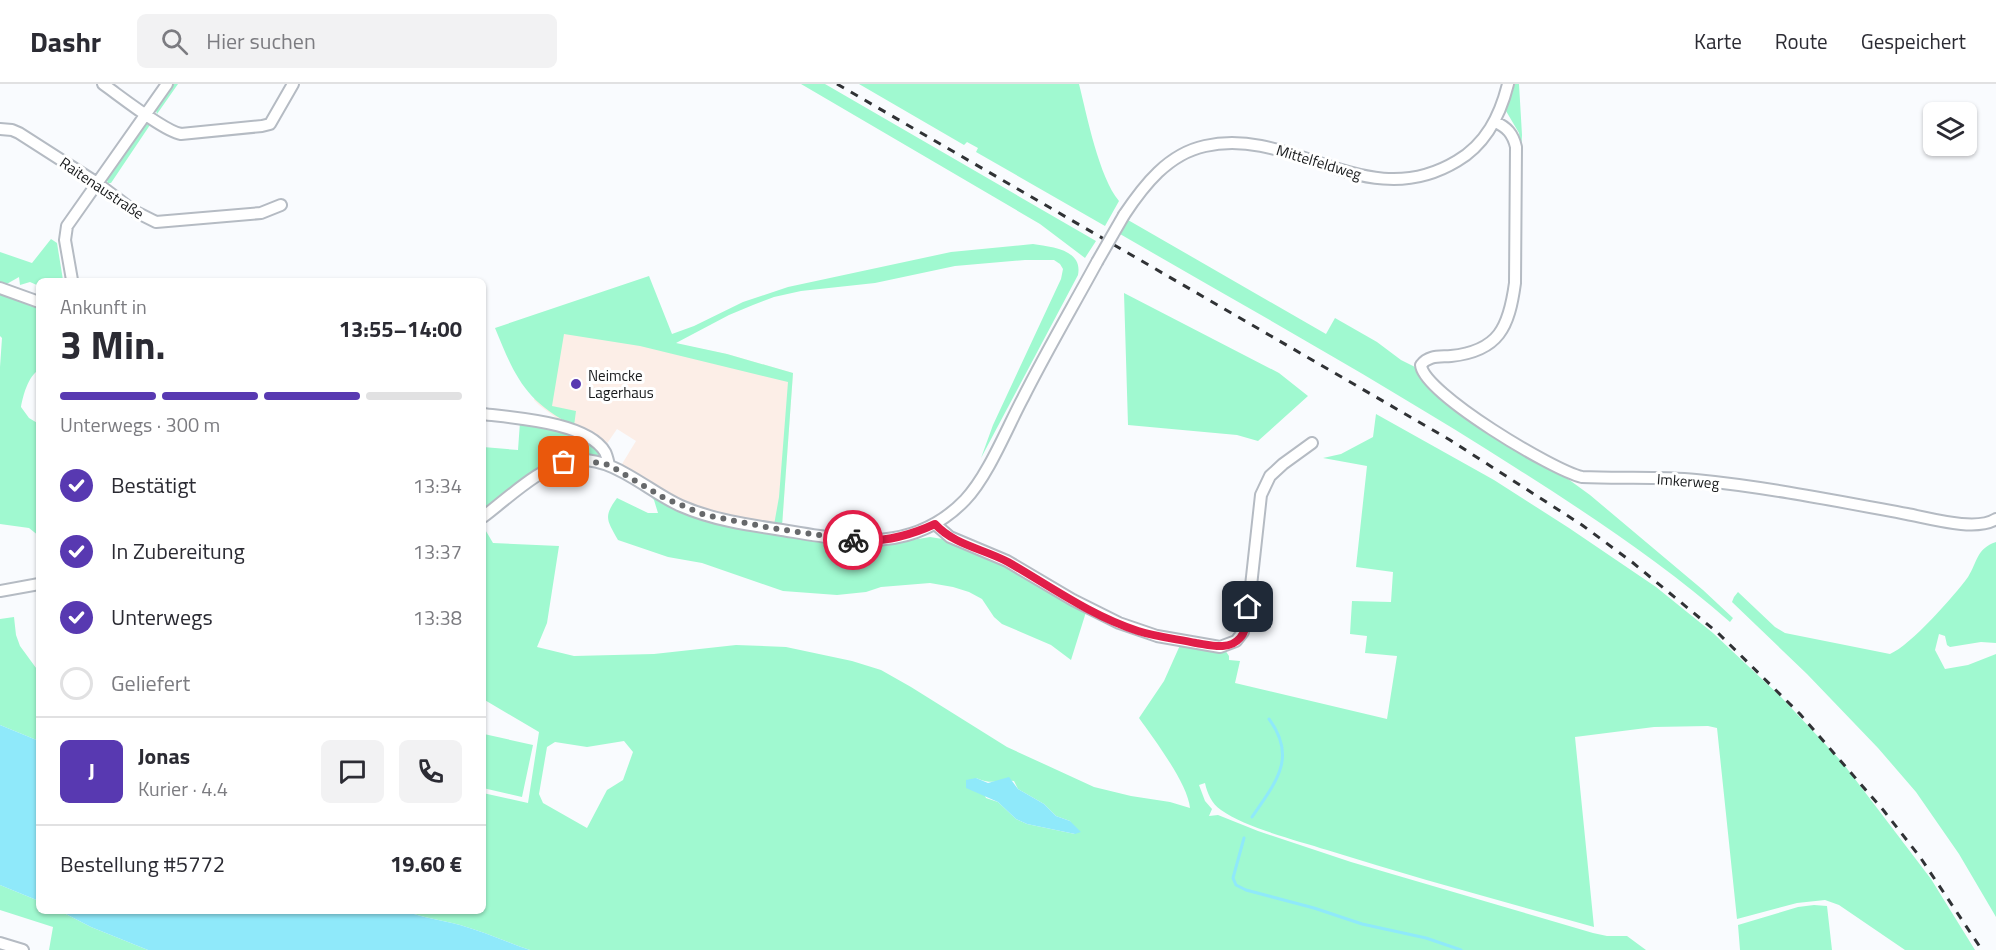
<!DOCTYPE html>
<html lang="de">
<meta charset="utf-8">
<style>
body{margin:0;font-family:"Titillium Web",sans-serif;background:#f2f2f3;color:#2b2b33;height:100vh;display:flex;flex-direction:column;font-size:22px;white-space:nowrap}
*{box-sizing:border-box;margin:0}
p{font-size:20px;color:#7c7c81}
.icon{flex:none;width:33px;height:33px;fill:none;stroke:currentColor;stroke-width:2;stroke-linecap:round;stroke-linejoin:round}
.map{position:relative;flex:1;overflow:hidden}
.details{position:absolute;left:36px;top:194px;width:450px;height:636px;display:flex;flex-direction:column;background:#fff;border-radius:9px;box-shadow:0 2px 4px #0004}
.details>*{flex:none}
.fabs{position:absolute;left:1923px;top:18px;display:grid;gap:12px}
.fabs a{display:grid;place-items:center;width:54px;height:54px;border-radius:9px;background:#fff;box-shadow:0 2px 4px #0004;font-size:30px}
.pin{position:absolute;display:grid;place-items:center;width:51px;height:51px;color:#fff;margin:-26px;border-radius:12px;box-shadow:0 3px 9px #0006}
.courier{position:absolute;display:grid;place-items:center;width:60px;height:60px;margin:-30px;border:4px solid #e11d48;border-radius:50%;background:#fff;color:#222;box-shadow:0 2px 8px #0007}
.summary em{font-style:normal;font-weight:700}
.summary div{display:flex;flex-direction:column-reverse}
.summary{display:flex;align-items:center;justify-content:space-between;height:102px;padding:0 24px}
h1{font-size:39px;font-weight:700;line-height:45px}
.bar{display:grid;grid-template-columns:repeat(4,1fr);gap:9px 6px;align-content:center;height:72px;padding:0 24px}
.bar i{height:8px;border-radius:4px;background:#e1e1e2}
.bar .selected{background:#5839b1}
.bar p{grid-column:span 4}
.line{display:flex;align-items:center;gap:15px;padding:0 24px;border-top:2px solid #e1e1e2}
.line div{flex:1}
.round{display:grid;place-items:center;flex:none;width:63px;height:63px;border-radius:9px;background:#f2f2f3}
ol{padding:0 24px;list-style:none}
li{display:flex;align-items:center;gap:18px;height:66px}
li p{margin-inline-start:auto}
li .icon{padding:6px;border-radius:50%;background:#5839b1;color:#fff;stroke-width:4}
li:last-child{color:#7c7c81}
li i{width:33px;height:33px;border:3px solid #e1e1e2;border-radius:50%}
header{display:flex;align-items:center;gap:36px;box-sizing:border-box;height:84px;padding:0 30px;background:#fff;border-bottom:2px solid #e1e1e2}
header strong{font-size:28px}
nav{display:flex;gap:33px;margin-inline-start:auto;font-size:21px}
.search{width:420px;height:54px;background:#f2f2f3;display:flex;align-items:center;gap:15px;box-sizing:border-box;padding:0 21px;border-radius:9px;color:#7c7c81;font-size:22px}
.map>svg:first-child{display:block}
</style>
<header>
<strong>Dashr</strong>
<div class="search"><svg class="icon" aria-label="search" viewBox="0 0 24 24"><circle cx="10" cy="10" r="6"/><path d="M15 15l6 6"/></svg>Hier suchen</div>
<nav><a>Karte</a><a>Route</a><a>Gespeichert</a></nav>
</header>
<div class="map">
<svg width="1996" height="866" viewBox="0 0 1996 866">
<rect width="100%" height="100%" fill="#f9fbfe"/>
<path fill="#fceee7" d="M548,234L727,270L793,289L782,442L705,427L674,412L622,380L636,357L617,345L606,361L582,346L555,333L539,321L534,316Z"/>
<path fill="#a0f9d0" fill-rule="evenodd" d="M171,0H178L157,30L155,23Z
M801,0H825L1096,157L1085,174L1040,140Z
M859,0H1079C1087,32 1099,93 1119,117L1105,142L976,68L978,64L967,58L964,61Z
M1515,0H1519L1522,51L1521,68L1519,49L1506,27Z
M144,39L150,41L111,99H108L106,94Z
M1128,136L1326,250L1335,234L1377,258L1401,276L1417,284L1434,309L1460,328L1568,395L1590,411L1703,506L1733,534L1730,538C1664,480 1590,431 1516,384C1387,301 1253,227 1120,150Z
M51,155L57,159L63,196H39V202L30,198L20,201L19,193L5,201L0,198V168L32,179Z
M1033,160C1051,163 1083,165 1078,191L981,374L993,341L1061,195L1063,185L1060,180L1054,176H1025L955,182L875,199L801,207L774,213L753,221L729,231L676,259L727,270L793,289L782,442L774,441L779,413L788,298L640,262L564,250L552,322L576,327L574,342C525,317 515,293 495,244L649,192L672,250L694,242L743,218L788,203L951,168Z
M0,208L39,222V286C28,292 23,312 21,323L29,334L39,340V452L29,444L0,440V283L2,254L0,252Z
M1124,209L1279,289L1308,312L1258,357L1237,351L1128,341Z
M1376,330L1494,396L1569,444L1656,503L1713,549L1781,613L1842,678L1931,795L1975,866H1905L1839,821L1825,816L1797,819L1737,835L1717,644L1708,642L1654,643L1575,653L1594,843C1505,818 1416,794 1327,766C1296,756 1246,744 1221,726C1212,720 1207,709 1205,699L1199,701L1205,717L1212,725L1209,732L1218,731L1258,747L1351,778L1593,849L1607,852H1627L1646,866H530C507,858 484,848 460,841C442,836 423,834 406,827L483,826V709L528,719L539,648L483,615V442L493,459L559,462L547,539L537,563L574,572L654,570L736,561L786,563L852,577L881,586L911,603L1007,663L1094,703L1131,712L1170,718L1190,724C1188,700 1154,655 1139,634L1164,597L1181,559L1225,566L1229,572V576L1240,577L1235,599L1387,635L1397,572L1365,569L1367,552L1350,550L1352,517L1391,518L1393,488L1356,483L1367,382L1323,374L1341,370L1373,353ZM624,657L633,668L623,696L607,706L587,744L543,719L539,710L547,663L555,658L587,663ZM976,694C991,701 998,696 1014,697L1018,705L1044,720L1056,732L1070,737L1075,750L1027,740L1016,735L998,718L986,714Z
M520,338C550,344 579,346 600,370L595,373L553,378L504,408L483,426V363L518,366Z
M647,408L684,428L894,459L930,453L955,457L979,465L1086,528L1071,576L1051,561L1002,540L994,533L982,515L969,508L953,503L930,499L881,503L866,508L837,511L783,507L702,479L668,473L618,456C607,436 603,433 617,414L648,429H658L654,416Z
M1996,458V559L1981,558L1950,563L1947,561L1945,552L1939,550L1935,566L1945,585L1968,581L1996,570V833L1959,770L1916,708L1878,664L1807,590L1732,518L1734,513L1738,508L1775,543L1785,549L1890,570C1911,561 1954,512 1968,493C1978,477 1976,465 1996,458Z
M14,533L16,551L20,562L39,588V657L0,641V535Z
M484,650L533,661L522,713L483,704Z
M0,801L39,817V826L60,827L91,843L148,866H49L53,843L0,826Z
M1814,821L1827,822L1832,866H1740L1738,841L1798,823Z"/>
<path fill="#8fe9fa" d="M0,641L39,657V817L0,801Z
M1009,693L1018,705L1044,720L1056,732L1070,737L1081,748L1075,750L1027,740L1016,735L998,718L966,704V696L976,694L988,699Z
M60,827H406C423,834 442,836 460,841C484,848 507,858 530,866H148L91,843Z"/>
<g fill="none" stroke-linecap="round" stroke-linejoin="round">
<path stroke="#8fe9fa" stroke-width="3" d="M1252,733C1275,699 1298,674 1269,635
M1244,754L1233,794L1236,801L1246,806L1314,824L1362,840L1426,854L1461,866"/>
<defs>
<path id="minor" d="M103,0C120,12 164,47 181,50L262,42L270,40L293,0
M1495,38C1507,43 1513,50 1516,63L1515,199C1509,243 1499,267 1451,272C1439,273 1429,271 1421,281C1423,309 1554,387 1582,393C1620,395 1658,392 1696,396C1767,403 1837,417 1907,430C1929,434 1976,448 1996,435
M0,45L12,46L19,49L97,99L134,127L156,138L261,129L281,121
M1124,131C1144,101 1168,70 1205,62C1294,42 1366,132 1457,77C1486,60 1500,32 1508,0
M72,196L65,156L67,142L167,0
M0,204L39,218
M483,330C514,334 587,338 605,368C607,372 608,377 609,381
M483,433C507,415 543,380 574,376C614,372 647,407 681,422C713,436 748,441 782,446C849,457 912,471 965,416C988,392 1007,344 1023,314C1046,268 1072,224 1097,178
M935,440L950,453L1007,477L1073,516L1119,539L1157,552L1220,563L1236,557L1243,548L1250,511L1261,411L1270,392L1283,380L1312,359
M0,507L39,500
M0,859L23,866"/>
</defs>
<use href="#minor" stroke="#b5bbc3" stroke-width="14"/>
<use href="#minor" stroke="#fff" stroke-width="10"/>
<path stroke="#303235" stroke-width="3" stroke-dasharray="8 8" stroke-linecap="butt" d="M837,0L1450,356L1582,441L1632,478L1718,549L1800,630L1884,727L1920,773L1982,866"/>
<defs>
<path id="minor-bridge" d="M1097,178L1124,131"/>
</defs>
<use href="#minor-bridge" stroke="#b5bbc3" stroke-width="14" stroke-linecap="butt"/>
<use href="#minor-bridge" stroke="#fff" stroke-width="10"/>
</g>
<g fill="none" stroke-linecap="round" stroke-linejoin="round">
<path stroke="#67696b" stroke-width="6" stroke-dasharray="0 10.8" d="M564,378L583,376L609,381L664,414L705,431L771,444L853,456"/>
<path stroke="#e11d48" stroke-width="8" d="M853,456C882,459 909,452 935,440C954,461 984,465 1008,478C1050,502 1091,532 1138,547C1157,553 1177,555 1196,559C1210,561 1229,567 1240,554C1247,547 1247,533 1248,523"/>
</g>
<circle fill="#5839b1" stroke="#fff" stroke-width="2" cx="576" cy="300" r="6"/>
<g text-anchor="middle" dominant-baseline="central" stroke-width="6" stroke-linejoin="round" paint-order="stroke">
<g font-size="15" fill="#181a1c" stroke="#fff">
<text transform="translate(1319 78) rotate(17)">Mittelfeldweg</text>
<text transform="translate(102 104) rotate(34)">Raitenaustraße</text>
<text transform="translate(1688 397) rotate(4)">Imkerweg</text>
</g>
<g font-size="15" fill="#181a1c" stroke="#fff" text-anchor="start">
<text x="588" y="291">Neimcke<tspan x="588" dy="17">Lagerhaus</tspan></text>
</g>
</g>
</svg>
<div class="fabs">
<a><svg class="icon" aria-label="layers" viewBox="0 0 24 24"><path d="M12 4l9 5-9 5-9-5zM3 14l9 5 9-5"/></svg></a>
</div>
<div class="pin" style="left:564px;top:378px;background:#ea580c"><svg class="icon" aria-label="bag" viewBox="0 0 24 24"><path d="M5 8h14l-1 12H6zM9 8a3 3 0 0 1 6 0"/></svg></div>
<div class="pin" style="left:1248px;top:523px;background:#1f2937"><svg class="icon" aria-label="home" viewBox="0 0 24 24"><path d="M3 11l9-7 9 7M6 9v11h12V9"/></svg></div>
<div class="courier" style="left:853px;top:456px"><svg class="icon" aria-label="bike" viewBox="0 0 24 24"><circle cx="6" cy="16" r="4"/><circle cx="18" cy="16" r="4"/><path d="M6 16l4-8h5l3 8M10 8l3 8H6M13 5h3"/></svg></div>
<section class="details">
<div class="summary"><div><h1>3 Min.</h1><p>Ankunft in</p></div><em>13:55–14:00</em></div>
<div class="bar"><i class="selected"></i><i class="selected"></i><i class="selected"></i><i></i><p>Unterwegs · 300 m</p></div>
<ol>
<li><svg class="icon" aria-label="check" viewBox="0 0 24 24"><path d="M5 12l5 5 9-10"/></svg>Bestätigt<p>13:34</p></li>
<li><svg class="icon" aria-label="check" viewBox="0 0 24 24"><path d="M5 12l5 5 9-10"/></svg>In Zubereitung<p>13:37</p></li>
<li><svg class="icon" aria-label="check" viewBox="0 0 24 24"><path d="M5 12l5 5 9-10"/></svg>Unterwegs<p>13:38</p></li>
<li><i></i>Geliefert</li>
</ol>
<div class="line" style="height:108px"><b class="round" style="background:#5839b1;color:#fff">J</b><div><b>Jonas</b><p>Kurier · 4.4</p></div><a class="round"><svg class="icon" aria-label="chat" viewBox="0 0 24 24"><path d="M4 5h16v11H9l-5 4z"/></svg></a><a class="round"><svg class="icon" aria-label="phone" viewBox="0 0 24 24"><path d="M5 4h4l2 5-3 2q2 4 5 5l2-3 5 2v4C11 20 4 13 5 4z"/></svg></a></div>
<div class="line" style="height:78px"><div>Bestellung #5772</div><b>19.60 €</b></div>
</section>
</div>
